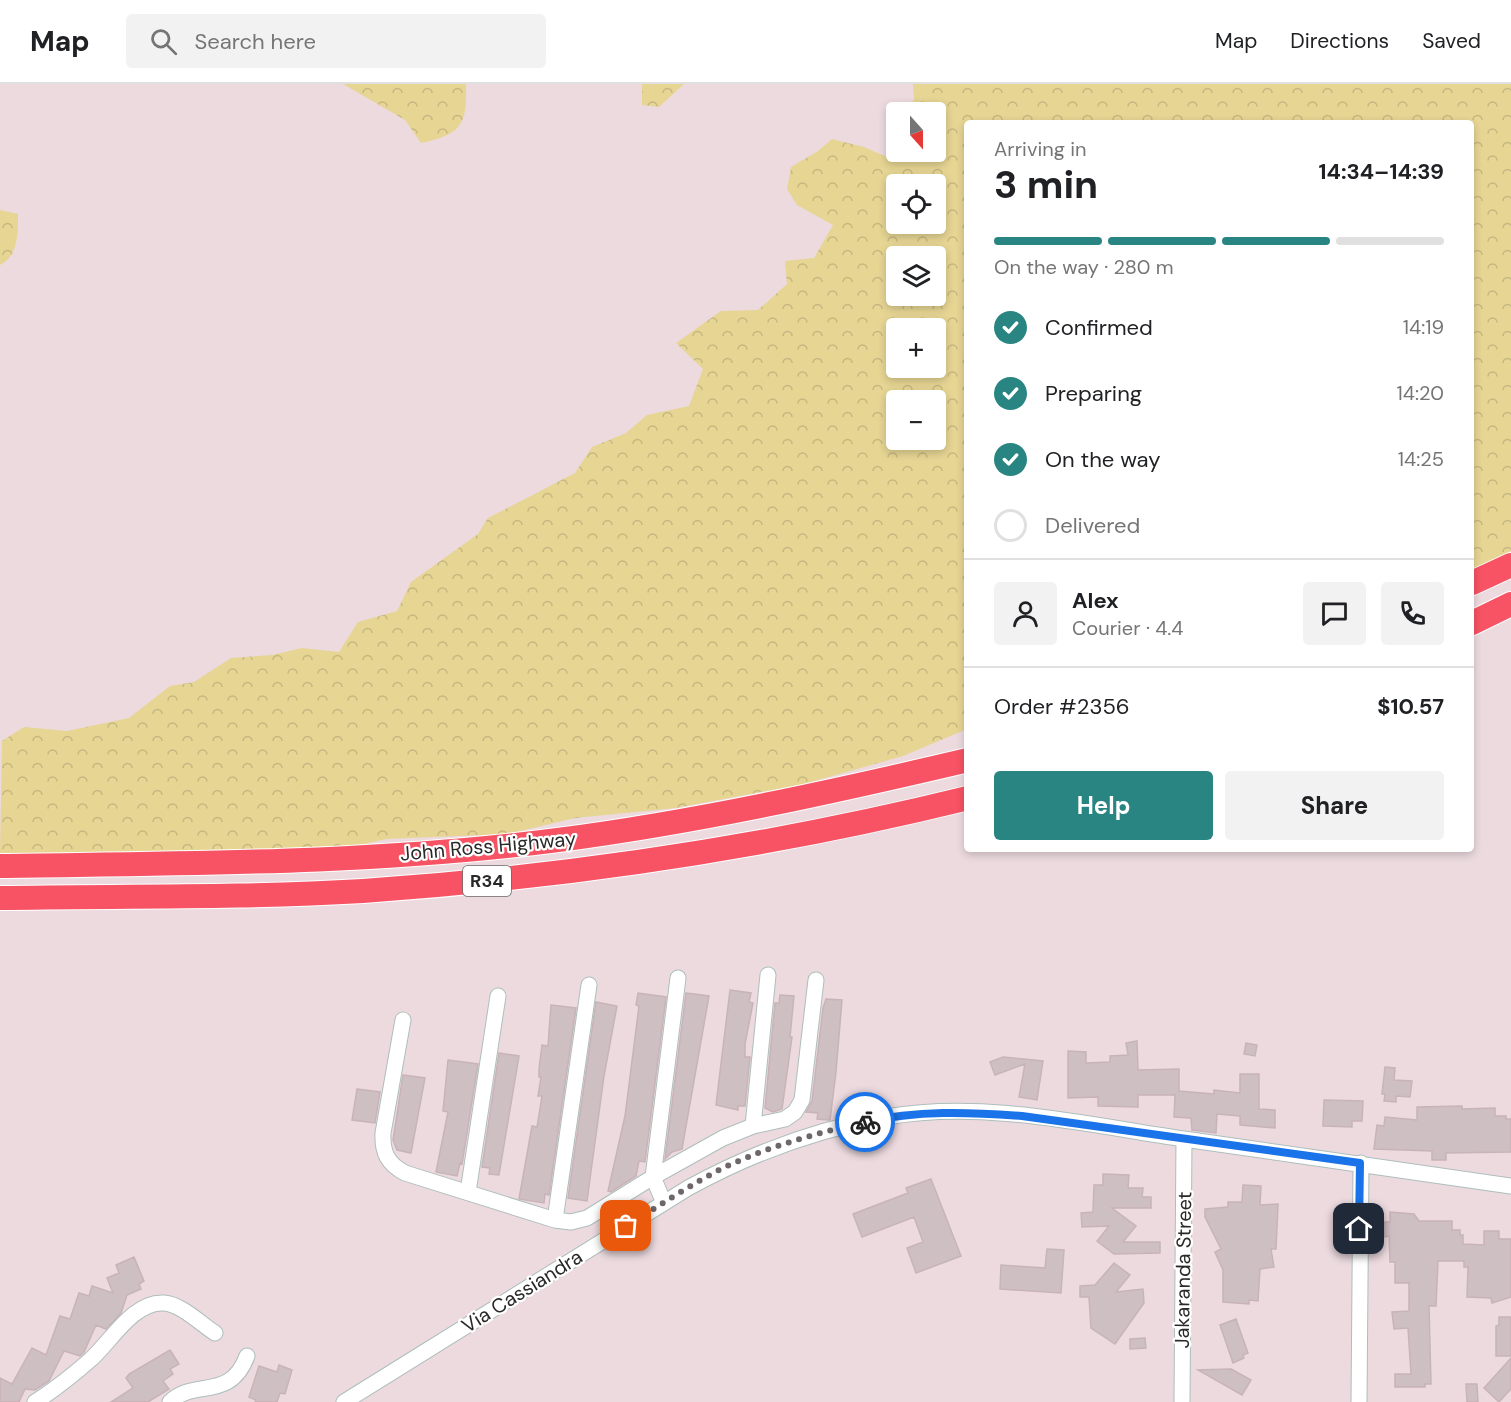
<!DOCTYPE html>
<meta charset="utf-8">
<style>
body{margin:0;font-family:"DM Sans",sans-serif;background:#f2f2f2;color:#202124;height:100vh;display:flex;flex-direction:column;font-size:22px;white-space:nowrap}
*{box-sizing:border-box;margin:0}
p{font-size:20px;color:#757577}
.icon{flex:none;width:33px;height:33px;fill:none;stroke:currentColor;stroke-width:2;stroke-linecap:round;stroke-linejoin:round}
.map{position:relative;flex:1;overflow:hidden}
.drawer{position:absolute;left:964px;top:36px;width:510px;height:732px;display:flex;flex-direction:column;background:#fff;border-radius:6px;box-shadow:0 3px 9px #0003}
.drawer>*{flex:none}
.needle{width:39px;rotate:159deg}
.tools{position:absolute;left:886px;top:18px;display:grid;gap:12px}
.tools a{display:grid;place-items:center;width:60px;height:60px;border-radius:6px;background:#fff;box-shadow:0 3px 9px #0003;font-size:30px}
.pin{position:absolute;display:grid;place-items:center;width:51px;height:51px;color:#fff;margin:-26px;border-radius:12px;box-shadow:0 3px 9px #0006}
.courier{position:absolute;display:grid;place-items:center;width:60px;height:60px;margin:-30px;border:4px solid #1a73e8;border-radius:50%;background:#fff;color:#222;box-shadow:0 2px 8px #0007}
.summary em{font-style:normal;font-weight:700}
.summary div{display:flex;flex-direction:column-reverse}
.summary{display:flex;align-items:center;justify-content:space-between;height:102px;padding:0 30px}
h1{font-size:39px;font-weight:700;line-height:45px}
.bar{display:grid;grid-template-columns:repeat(4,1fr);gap:9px 6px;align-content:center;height:72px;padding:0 30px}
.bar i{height:8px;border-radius:4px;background:#e0e0e0}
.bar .current{background:#298582}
.bar p{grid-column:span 4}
.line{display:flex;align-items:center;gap:15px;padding:0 30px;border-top:2px solid #e0e0e0}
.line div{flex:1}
.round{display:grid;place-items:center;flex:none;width:63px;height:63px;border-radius:6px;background:#f2f2f2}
ol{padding:0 30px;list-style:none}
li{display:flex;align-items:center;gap:18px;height:66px}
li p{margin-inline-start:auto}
li .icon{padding:6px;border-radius:50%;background:#298582;color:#fff;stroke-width:4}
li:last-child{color:#757577}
li i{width:33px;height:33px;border:3px solid #e0e0e0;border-radius:50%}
.button{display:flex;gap:12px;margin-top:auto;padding:12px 30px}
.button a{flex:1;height:69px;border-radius:6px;background:#298582;color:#fff;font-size:24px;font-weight:700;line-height:69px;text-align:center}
.button a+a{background:#f2f2f2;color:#202124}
header{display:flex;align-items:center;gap:36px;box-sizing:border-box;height:84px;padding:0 30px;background:#fff;border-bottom:2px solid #e0e0e0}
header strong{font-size:28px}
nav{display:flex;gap:33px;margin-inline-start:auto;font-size:21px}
.search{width:420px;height:54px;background:#f2f2f2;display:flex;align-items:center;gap:15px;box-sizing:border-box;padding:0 21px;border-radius:6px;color:#757577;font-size:22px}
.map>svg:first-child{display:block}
</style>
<header>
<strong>Map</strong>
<div class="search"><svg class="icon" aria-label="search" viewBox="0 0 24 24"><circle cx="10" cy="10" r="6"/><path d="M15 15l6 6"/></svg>Search here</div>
<nav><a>Map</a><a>Directions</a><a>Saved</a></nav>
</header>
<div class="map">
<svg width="1511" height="1318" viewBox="0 0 1511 1318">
<defs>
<pattern id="forest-crowns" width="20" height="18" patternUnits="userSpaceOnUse" patternTransform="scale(1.5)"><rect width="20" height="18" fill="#e6d593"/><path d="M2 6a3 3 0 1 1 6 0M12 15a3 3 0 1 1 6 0" fill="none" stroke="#c5b77f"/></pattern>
</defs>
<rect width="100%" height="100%" fill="#ecdadf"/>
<path fill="url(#forest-crowns)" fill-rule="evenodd" d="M343,0H466C467,41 462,50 421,59L405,36Z
M642,0H684L659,23L642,21Z
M913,0H1511V467L1472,487V39H968L967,645L903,672L804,700L676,724L575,734L508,750L386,755L331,768L0,770L2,657L24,643L67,647L129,634L170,602L194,598L231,574L272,571L302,564L339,568L358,538L397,527L411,498L478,450L488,434L575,389L592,363L626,349L647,331L689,322L703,285L676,259L721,227L758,226L787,200L785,177L814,174L833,141L797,121L787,105L791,83L818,67L832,55L864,63L894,76L897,42V68H936V28H906L914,15ZM897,100H936V140H897ZM897,172H936V212H897ZM897,244H936V284H897ZM897,316H936V356H897Z
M0,126L18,130C18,147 19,172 0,181Z"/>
<path fill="#cebfc3" stroke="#c8b3b8" stroke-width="1.5" d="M730,906L751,909L749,918L753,919L745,960V973H750L745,1022H738V1026L716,1021Z
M638,909L666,913L645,1078L639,1077L636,1092L611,1108L608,1107L625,1032L639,922L636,921Z
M686,909L709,912L682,1065L672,1068L665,1075Z
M780,911L794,912L790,953H792L782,1025L773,1028L765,1024L775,919H779Z
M826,915L842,916L836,988L830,1036H828L817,1035L818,1029L806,1028L812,1017L823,924Z
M596,918L617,922L604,992L587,1117L568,1114Z
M551,921L576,924L549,1111L545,1110L544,1119L519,1115L532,1042L537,1043L542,1012H538L541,993H539V985L542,961L548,962Z
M1137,957L1138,986L1179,985V1007L1214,1010V1006L1240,1009V990H1259V1025L1275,1026V1044L1240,1041V1032L1217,1030L1216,1049L1192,1046L1191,1034L1174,1033L1175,1011H1138V1023L1098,1022V1013L1068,1014V967L1086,968V979L1110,978V972L1128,971L1126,959Z
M1246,959L1257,961L1255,972L1244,970Z
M499,969L519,972L499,1091L489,1090L490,1084L482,1083Z
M1003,973L1043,977L1037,1016L1019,1013L1025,980L995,991L990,978Z
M448,976L478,980L462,1080L460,1079L457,1092L436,1088L448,1028L443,1027Z
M1385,983L1395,984L1394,996L1412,997L1410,1013L1396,1012V1018L1384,1017L1385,1010H1382Z
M403,991L425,994L411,1069L397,1066L393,1056Z
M357,1005L380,1008L375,1039L352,1036Z
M1324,1016L1363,1017L1362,1037H1352V1043L1323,1042Z
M1462,1022V1025L1495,1024V1032H1506V1035H1511V1068L1446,1069V1076H1432V1067L1374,1065L1377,1041L1384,1042L1385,1033L1417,1036V1023Z
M1103,1090L1129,1091L1128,1104H1143L1142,1113H1151V1124H1112L1136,1142L1123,1158H1160V1169L1114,1170L1097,1157L1109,1142L1082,1143L1081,1129L1093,1128L1094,1101H1103Z
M931,1095L961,1172L916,1189L907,1164L923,1158L914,1133L862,1153L853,1130L908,1109L906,1104Z
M1243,1101L1261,1102L1260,1121L1278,1120L1276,1165H1271L1274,1183L1260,1185L1258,1217L1249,1216V1220L1223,1218V1186L1215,1168L1221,1165L1205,1133V1125L1228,1123V1118H1242Z
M1390,1128L1414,1130L1419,1137H1452V1146H1460V1151H1463V1160L1484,1161V1147H1499V1155H1511V1213L1492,1219L1491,1214L1467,1213L1468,1183H1464V1177H1438L1436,1222H1429L1431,1300H1425V1303H1395V1290H1411L1408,1244L1394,1245L1392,1228L1409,1227V1199H1395V1178H1390L1389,1152L1384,1153V1138H1390Z
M1047,1165L1064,1166L1061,1209L1000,1205L1001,1181L1045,1184Z
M134,1173L144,1197L139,1200L141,1205L127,1211L121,1229L106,1245L96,1241L84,1268L80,1272L64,1267L49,1297L35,1306L25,1305L19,1318H0V1294L12,1300L32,1264L46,1271L60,1232L70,1235L79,1209L89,1212L92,1202L113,1209L107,1194L119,1189L116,1181Z
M1114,1179L1130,1191L1116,1208L1143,1205L1144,1219L1115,1260L1091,1244L1089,1213H1080V1202L1095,1201Z
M1499,1233H1511V1272H1496V1242L1499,1241Z
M1236,1235L1248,1269L1243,1271L1244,1274L1233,1279L1220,1241Z
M1145,1254L1146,1264L1130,1265V1255Z
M170,1266L179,1280L170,1285L173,1290L163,1297L169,1305L148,1318H111L133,1304L126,1294L129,1290Z
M1511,1274V1305L1499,1318L1484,1304Z
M279,1281L292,1286L285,1310L280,1309L277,1318H255L256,1316L249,1313L259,1282L277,1288Z
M1231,1285L1251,1296L1242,1311L1198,1286Z
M1466,1300H1477L1478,1318H1467Z"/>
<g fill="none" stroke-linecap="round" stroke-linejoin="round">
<defs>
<path id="minor" d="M403,936L383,1049C382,1069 388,1080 405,1089L555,1136L571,1138L587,1134L653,1093L723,1054L753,1042L785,1035L795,1028L802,1016L816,896
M753,1042L768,891
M468,1108L498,912
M664,1119L653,1093L678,894
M555,1136L589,901
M35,1318C54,1306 73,1291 90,1276C110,1259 133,1217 164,1219C181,1220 201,1240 215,1249
M170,1318C194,1294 230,1318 247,1272
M344,1318L688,1104C750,1070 817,1045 887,1033C984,1016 1088,1041 1184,1055C1293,1071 1402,1086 1511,1102
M1182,1318L1184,1055
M1359,1318L1361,1079"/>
<path id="primary" d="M1472,499L1511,481
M1472,539L1511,520
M0,782C186,779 374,780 558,756C696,738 832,708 968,676
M0,814C121,812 242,814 363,807C567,793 769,763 968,714"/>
</defs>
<use href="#minor" stroke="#aebebd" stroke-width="17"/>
<use href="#primary" stroke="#fff" stroke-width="26"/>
<use href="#minor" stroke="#fff" stroke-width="15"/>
<use href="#primary" stroke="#f85364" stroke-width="24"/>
</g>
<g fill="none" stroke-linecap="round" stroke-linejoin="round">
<path stroke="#6d6769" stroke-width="6" stroke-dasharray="0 10.8" d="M626,1142C659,1122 691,1100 725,1083C770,1062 817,1049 865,1038"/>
<path stroke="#1a73e8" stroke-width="8" d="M865,1038C917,1026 969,1028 1022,1032L1360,1079L1359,1145"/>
</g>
<g text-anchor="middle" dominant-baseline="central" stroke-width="4.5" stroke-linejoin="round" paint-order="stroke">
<rect fill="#fff" stroke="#696969" stroke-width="1.5" x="463" y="782" width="48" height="30" rx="4.5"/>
<g font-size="18" font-weight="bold" fill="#292929">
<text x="487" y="797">R34</text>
</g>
<g font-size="20" fill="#292929" stroke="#fff">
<text transform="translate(488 762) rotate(-5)">John Ross Highway</text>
<text transform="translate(1183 1186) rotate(-89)">Jakaranda Street</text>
<text transform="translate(522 1207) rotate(-32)">Via Cassiandra</text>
</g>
</g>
</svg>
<div class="tools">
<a><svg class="needle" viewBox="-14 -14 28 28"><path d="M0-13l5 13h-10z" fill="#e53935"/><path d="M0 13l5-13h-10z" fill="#757577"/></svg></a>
<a><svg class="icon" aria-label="locate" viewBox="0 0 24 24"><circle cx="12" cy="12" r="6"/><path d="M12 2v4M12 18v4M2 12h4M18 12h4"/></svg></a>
<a><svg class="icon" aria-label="layers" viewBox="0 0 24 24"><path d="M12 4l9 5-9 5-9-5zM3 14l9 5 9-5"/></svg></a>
<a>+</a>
<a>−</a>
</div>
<div class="pin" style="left:626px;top:1142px;background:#ea580c"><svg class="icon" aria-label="bag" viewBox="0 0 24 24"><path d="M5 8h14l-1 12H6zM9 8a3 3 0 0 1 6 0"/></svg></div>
<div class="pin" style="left:1359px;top:1145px;background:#1f2937"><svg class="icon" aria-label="home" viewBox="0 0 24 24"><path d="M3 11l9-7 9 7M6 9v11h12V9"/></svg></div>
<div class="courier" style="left:865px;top:1038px"><svg class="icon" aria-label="bike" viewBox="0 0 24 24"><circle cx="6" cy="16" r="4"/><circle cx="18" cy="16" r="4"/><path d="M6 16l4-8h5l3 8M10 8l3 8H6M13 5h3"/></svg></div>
<section class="drawer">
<div class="summary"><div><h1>3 min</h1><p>Arriving in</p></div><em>14:34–14:39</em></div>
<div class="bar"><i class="current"></i><i class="current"></i><i class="current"></i><i></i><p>On the way · 280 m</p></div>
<ol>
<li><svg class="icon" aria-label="check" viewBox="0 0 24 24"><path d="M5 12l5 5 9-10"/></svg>Confirmed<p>14:19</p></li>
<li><svg class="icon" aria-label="check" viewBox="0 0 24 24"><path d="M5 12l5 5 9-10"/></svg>Preparing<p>14:20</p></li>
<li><svg class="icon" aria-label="check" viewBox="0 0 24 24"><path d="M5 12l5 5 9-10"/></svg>On the way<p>14:25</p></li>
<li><i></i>Delivered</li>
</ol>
<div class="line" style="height:108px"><a class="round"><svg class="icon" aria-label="person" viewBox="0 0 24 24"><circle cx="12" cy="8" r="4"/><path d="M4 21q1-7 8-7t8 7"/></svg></a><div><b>Alex</b><p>Courier · 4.4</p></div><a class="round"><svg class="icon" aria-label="chat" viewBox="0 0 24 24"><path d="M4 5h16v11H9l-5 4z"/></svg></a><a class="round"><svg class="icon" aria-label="phone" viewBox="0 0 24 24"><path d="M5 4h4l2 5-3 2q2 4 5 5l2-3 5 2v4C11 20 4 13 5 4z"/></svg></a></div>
<div class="line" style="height:78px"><div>Order #2356</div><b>$10.57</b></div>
<div class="button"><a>Help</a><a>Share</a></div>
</section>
</div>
